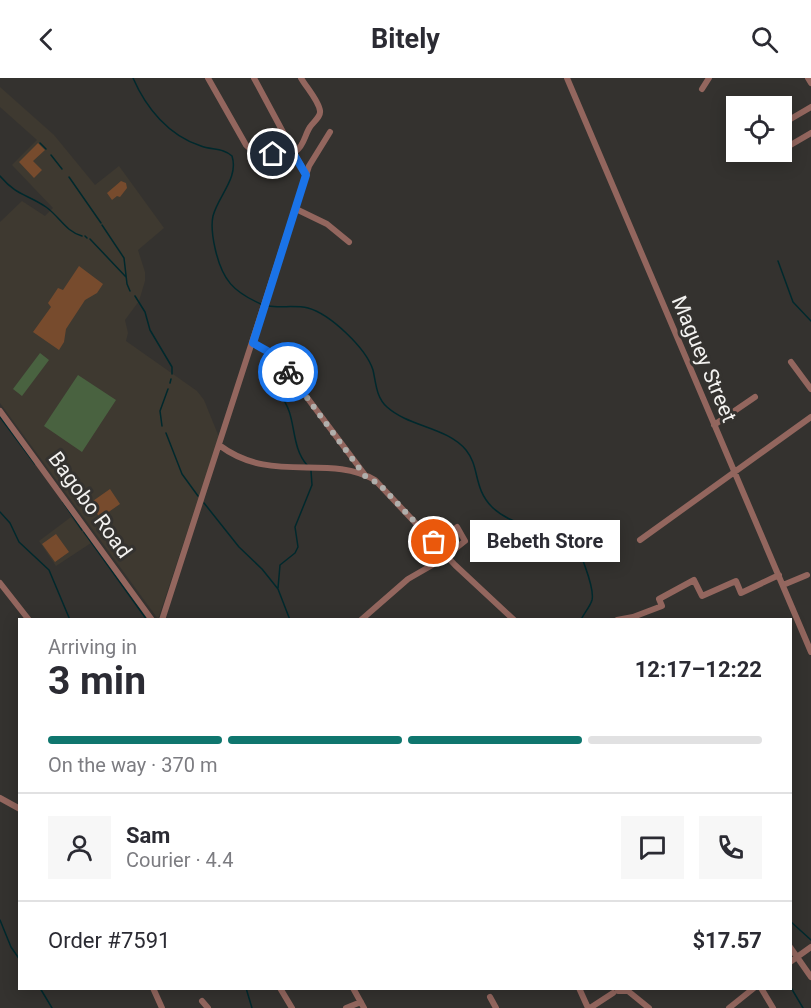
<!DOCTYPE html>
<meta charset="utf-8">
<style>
body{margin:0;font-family:Roboto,sans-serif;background:#f7f7f7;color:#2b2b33;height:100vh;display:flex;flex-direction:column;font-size:22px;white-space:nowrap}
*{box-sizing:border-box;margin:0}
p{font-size:20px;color:#7c7c81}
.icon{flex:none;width:33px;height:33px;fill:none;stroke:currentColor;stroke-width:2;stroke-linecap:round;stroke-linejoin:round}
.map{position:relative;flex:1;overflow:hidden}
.details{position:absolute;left:18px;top:540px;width:774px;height:372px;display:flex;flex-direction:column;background:#fff;border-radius:0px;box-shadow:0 3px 15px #0003}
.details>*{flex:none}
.controls{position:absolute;left:726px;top:18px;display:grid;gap:12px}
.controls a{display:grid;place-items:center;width:66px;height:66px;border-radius:0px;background:#fff;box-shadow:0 3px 15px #0003;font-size:30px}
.pin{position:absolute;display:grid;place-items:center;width:51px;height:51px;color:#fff;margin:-26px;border:3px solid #fff;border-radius:50%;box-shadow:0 2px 6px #0007}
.courier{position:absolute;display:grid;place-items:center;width:60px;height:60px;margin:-30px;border:4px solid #1a73e8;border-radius:50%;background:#fff;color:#222;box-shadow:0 2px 8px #0007}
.bubble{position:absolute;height:42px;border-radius:0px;background:#fff;box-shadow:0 3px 15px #0003;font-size:20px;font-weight:700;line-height:42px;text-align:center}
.overview em{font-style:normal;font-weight:700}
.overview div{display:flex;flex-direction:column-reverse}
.overview{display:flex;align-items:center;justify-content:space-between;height:102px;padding:0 30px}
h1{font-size:39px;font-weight:700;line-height:45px}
.bar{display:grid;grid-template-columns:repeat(4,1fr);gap:9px 6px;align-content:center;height:72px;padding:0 30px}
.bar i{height:8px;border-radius:4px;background:#e1e1e2}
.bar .selected{background:#0f766e}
.bar p{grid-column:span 4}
.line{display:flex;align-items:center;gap:15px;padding:0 30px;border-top:2px solid #e1e1e2}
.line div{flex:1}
.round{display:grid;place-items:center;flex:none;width:63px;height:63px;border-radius:0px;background:#f7f7f7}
header{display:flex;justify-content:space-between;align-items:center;height:78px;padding:0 30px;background:#fff;font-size:27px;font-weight:700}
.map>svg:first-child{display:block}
</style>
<header><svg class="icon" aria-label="back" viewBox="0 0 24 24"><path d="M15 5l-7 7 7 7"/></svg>Bitely<svg class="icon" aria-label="search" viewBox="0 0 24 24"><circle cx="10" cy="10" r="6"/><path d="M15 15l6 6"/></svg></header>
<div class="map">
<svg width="811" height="930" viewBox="0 0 811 930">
<rect width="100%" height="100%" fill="#34322f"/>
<path fill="#3e3930" d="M0,9L54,57L95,107L119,88L164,150L138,172L145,194V203L139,223L125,242L128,255L126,263L197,313L204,322L219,359L158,541L0,325V144L22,123L45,138L53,130L12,87L37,62L0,29Z
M71,439L91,465L56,488L39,463Z"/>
<path fill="#496240" d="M40,275L49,282L22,318L13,311Z
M78,297L116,322L82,374L44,348Z"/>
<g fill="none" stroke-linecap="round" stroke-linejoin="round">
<path stroke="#00292d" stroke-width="1.5" d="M133,0C146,30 169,58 201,68C211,72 224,70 232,78C239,100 218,118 213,138C211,147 213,161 215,170C222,202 233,214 263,227
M40,65L46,71
M51,77L62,91
M0,98C17,118 27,116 46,129C60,139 65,153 82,158
M69,99L101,145
M102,147L124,180L127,206L130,213
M85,158L87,160
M90,161L126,199
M778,183L793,224L811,243
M135,218L145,234L150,252L172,289V296
M268,228C281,230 295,227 308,230C330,236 366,270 373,292C376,305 376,319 387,329C409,349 447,349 466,372C480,389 473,410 492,429C501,438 516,445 528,448C542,451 561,445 571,458C578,467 595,510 592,522C590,529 584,535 581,542
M170,305L171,301
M280,317C298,338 289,366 307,387
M0,339L35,386
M162,348L160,333L168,311
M166,355L182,396L198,418
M63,424L82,452
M204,425L239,469L262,491L278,511L290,542
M0,434L10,445L19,464L49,492L70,542
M84,454L147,542
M278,510L280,487L295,475L298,469L295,449L312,407L311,393
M0,842L11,869L20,882
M790,843L811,862
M790,908L803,930
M40,910L52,930
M246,910L252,930"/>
</g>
<path fill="#774b2d" d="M38,65L45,72L33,83L42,92L34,100L19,84Z
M121,103L126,105L127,110L120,119L117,118L112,122L107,115Z
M79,188L103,206L97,215L85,222L66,251L64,264L59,272L33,254L51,229L48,225L58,210L63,212Z
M110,411L120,426L100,440L90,425Z
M56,456L69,474L55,484L42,466Z"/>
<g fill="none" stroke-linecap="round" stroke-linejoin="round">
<path stroke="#93665e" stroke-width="6" d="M208,0L246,67C255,77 285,80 296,73C304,68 305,56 310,49C313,44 321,39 320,33C319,23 306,9 301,0
M254,0L306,97
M567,0L811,574
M808,0L811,5
M702,11L709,0
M782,46L811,29
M782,72L811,55
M296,131L327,146L349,164
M253,265L269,274L285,290L365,397
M791,284L811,311
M0,333L152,542
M714,347L755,319
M219,367C272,407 327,375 375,402L455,487L514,542
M640,462L811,339
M0,505L29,542
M783,507L807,497
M162,542L309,88L330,54
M361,542L408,501L441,482L465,463L457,449
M617,542L633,539L662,528L659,521L694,502L702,518L736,503L741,515L779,497
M0,720L20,731
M790,869L811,899
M790,884L811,869
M153,910L162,930
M280,910L292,930
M353,910L364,930
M579,910L588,930
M761,910L773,930
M618,913H628L649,930
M490,919L496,930
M202,923L208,930
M346,930L361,924
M590,930L613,915
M729,930L754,910"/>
</g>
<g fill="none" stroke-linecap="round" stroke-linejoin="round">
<path stroke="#b0afac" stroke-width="6" stroke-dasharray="0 10.8" d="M288,294L365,398L379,406L434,464"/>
<path stroke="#1a73e8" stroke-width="8" d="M273,76L293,75L306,97L253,265L269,274L288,294"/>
</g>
<g text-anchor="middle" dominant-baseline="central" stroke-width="6" stroke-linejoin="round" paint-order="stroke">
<g font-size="21" fill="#f3f2f0" stroke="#34322f">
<text transform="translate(704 281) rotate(67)">Maguey Street</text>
<text transform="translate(90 427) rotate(54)">Bagobo Road</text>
</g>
</g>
</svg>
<div class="controls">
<a><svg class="icon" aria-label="locate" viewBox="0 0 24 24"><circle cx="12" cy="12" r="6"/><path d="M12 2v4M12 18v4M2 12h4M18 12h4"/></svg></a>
</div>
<div class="pin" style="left:434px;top:464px;background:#ea580c"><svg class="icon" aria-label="bag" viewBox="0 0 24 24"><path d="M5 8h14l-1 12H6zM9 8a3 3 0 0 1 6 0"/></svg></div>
<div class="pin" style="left:273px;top:76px;background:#1f2937"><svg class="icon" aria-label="home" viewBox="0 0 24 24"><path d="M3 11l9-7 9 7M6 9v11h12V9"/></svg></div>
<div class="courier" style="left:288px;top:294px"><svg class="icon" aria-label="bike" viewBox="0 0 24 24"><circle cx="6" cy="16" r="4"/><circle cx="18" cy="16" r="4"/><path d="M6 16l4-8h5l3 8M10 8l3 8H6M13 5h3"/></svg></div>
<div class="bubble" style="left:470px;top:442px;width:150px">Bebeth Store</div>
<section class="details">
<div class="overview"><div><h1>3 min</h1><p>Arriving in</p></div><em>12:17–12:22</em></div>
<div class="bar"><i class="selected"></i><i class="selected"></i><i class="selected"></i><i></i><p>On the way · 370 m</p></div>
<div class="line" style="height:108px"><a class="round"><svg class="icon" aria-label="person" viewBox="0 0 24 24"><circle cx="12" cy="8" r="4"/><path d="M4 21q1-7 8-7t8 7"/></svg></a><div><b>Sam</b><p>Courier · 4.4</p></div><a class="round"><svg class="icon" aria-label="chat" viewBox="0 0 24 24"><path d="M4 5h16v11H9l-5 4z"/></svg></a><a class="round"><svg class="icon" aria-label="phone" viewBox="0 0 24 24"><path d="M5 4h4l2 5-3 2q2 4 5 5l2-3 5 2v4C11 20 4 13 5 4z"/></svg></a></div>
<div class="line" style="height:78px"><div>Order #7591</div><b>$17.57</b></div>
</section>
</div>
